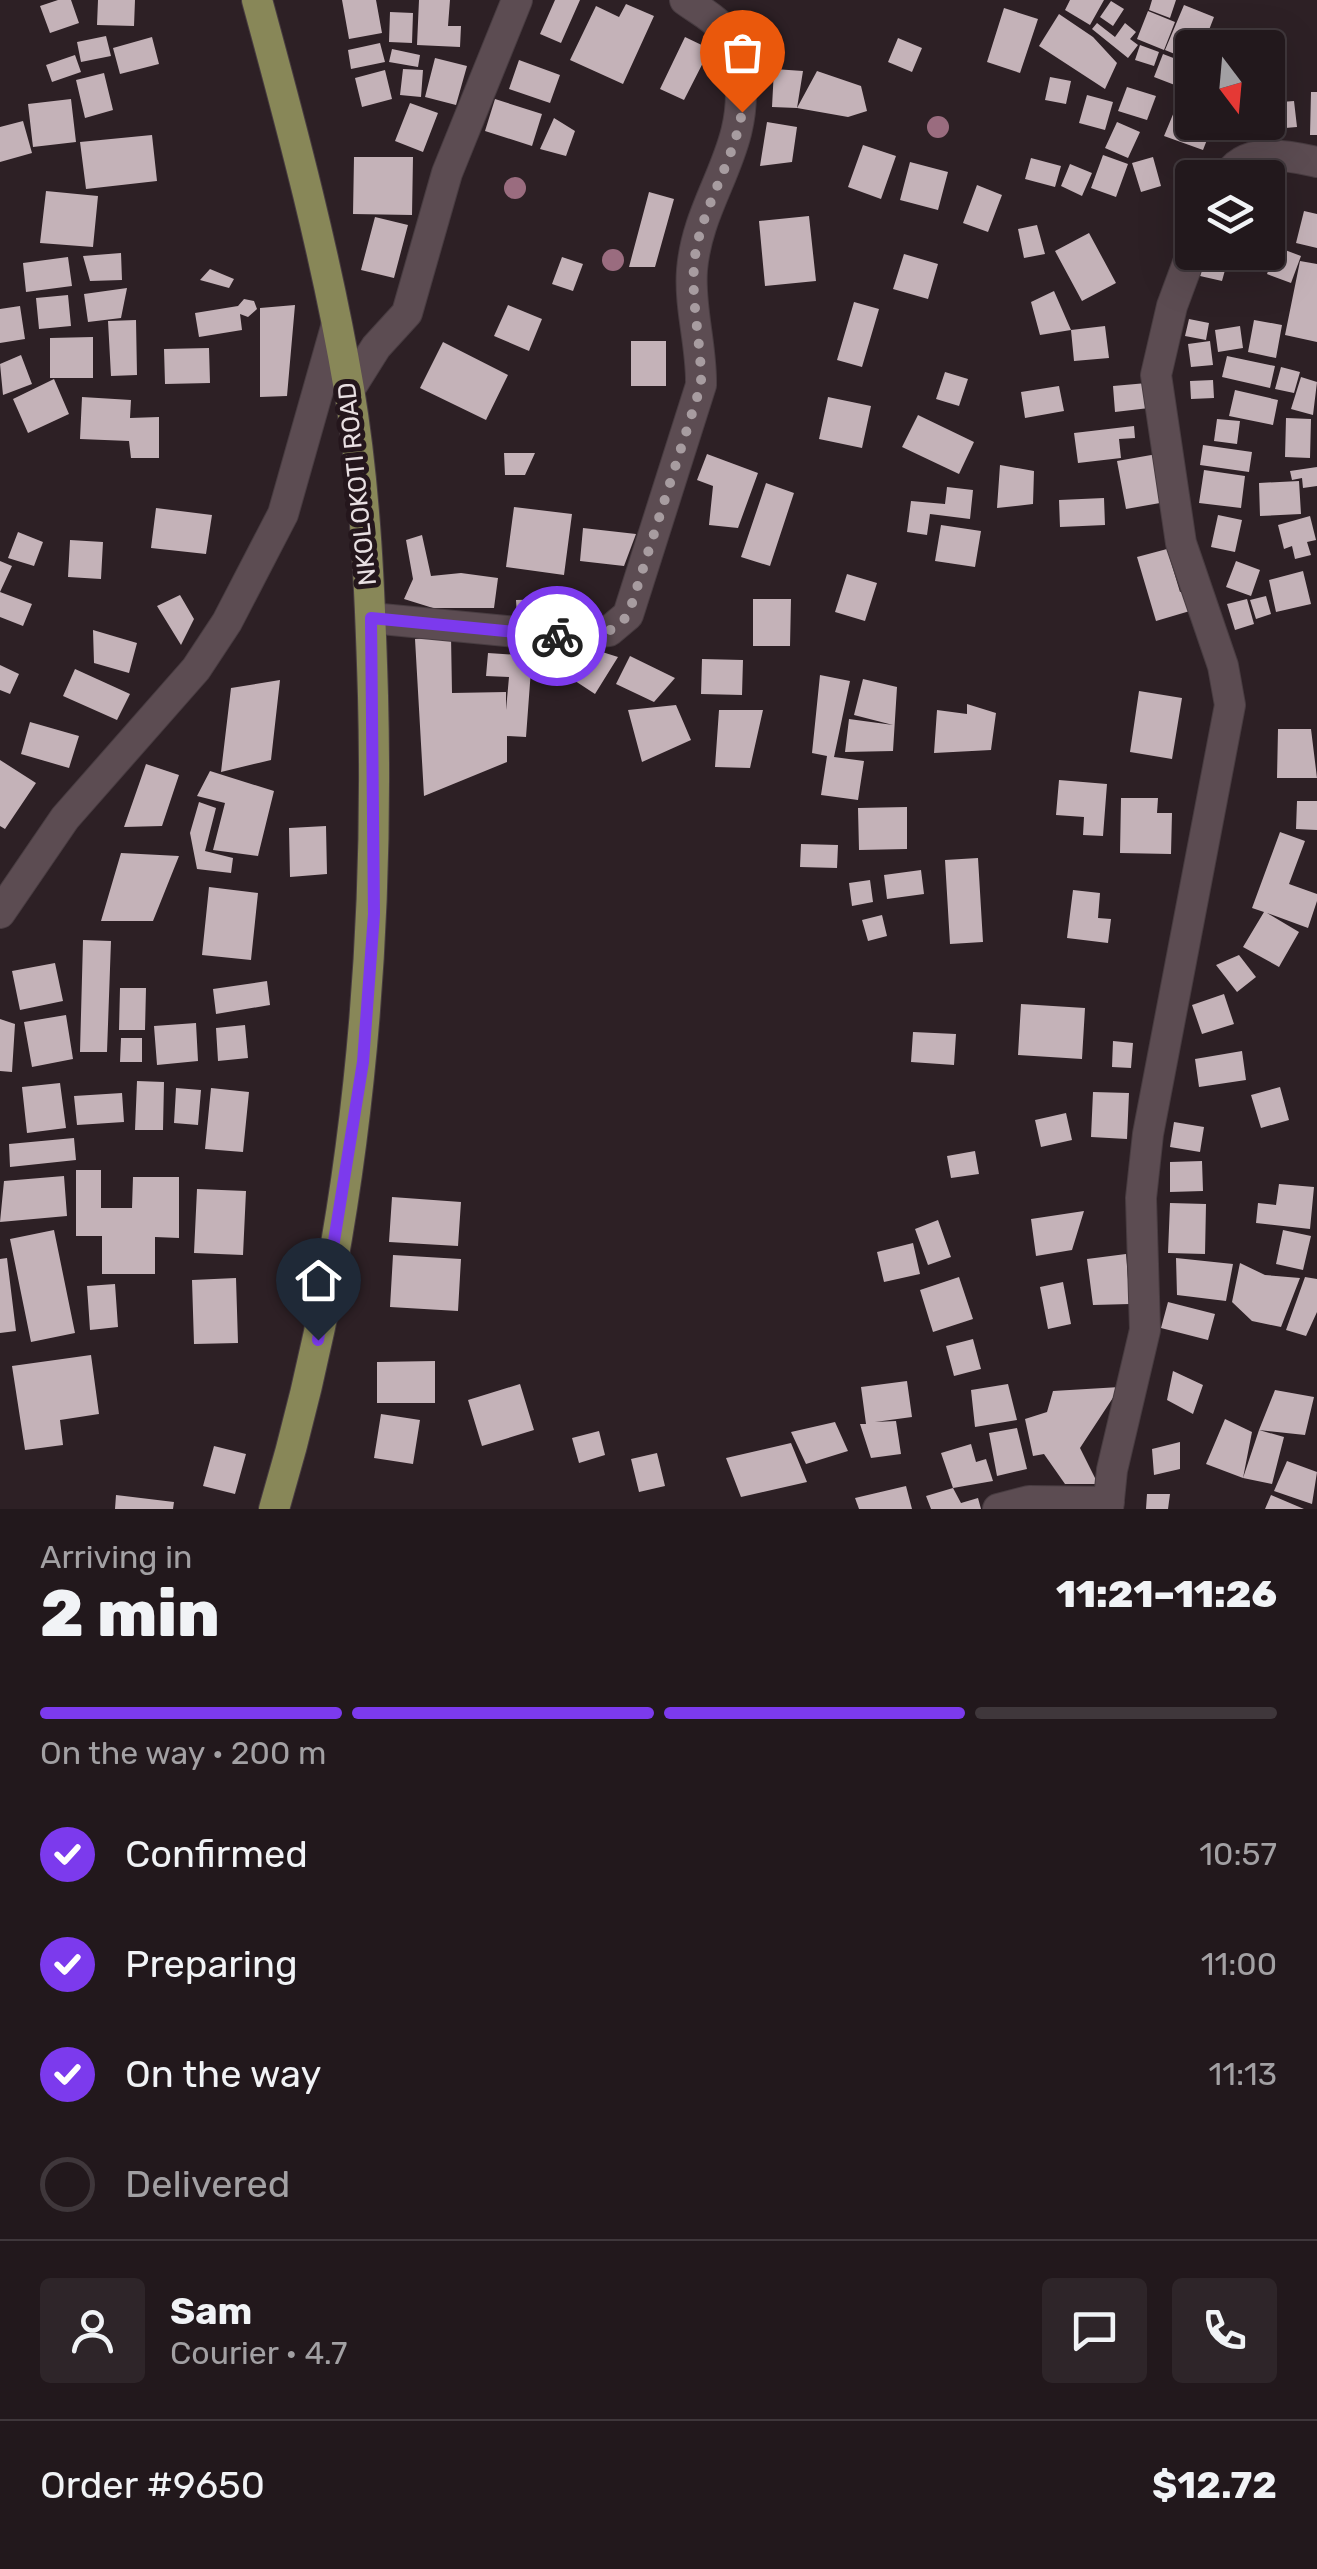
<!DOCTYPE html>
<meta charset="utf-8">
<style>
body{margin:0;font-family:Rubik,sans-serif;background:#2e2529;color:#f1f3f6;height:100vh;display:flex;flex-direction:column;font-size:38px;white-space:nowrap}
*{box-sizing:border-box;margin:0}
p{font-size:32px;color:#a2a0a3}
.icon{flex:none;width:55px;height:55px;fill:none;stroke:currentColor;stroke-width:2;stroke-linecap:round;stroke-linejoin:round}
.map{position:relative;height:1509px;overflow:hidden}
.details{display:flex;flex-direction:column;background:#22181c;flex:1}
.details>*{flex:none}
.needle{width:65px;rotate:164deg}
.fabs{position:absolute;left:1175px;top:30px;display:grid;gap:20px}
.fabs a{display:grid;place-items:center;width:110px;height:110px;border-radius:10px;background:#22181c;box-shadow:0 10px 40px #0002,0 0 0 2px #3f373b;font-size:50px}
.pin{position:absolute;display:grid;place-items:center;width:85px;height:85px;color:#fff;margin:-102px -42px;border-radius:50% 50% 50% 0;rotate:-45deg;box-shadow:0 0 10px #0007}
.pin .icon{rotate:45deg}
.courier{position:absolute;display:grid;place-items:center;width:100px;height:100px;margin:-50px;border:8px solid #7c3aed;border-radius:50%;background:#fff;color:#222;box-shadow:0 2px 12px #0007}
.headline em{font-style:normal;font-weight:800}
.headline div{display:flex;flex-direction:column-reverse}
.headline{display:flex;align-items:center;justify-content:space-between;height:170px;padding:0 40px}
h1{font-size:65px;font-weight:800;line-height:75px}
.bar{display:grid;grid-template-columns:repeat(4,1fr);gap:15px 10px;align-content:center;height:120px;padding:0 40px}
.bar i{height:12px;border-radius:8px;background:#3f373b}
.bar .current{background:#7c3aed}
.bar p{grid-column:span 4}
.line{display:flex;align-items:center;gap:25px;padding:0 40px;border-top:2px solid #3f373b}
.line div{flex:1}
.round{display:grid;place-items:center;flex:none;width:105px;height:105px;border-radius:10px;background:#2e2529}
ol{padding:0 40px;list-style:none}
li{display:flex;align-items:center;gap:30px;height:110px}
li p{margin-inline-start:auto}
li .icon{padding:10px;border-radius:50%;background:#7c3aed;color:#fff;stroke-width:4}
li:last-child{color:#a2a0a3}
li i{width:55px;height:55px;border:5px solid #3f373b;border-radius:50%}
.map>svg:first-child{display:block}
</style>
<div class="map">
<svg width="1317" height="1509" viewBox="0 0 1317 1509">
<rect width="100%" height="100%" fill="#2d2025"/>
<path fill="#c4b2b8" d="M58,0H71L79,23L50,33L40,6Z
M98,0H135L134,26L97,25Z
M342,0H376L382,33L349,39Z
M419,0H450L448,26H461L460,47L417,45Z
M555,0H580L561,43L540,34Z
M1070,0H1104L1090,25L1065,10Z
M1152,0H1176L1170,18L1149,10Z
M1111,1L1124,9L1113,26L1100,17Z
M626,4L654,16L623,84L570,60L596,6L619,17Z
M1184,5L1214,17L1202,48H1192V61L1165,50Z
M1004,8L1038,19L1020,73L987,62Z
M1148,11L1175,22L1164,50L1137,39Z
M390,12L413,13L412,43L389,42Z
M1059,14L1093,37L1117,63L1105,89L1039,46Z
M1097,23L1115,37L1125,23L1136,32L1130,39L1138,45L1128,58L1092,29Z
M106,36L111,56L81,62L77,42Z
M152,37L159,64L120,74L113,48Z
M685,37L710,49L684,100L660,89Z
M898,38L922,48L912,72L888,62Z
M380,43L385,62L351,69L348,50Z
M1140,45L1159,52L1154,66L1135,60Z
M392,49L420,55L418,67L389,62Z
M1163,54L1189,64L1180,87L1154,77Z
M75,55L81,72L52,82L46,65Z
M435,58L467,66L456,105L425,97Z
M519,60L560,75L550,103L509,89Z
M403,69L423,70L421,97L400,95Z
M774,69L803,71L797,108L772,107Z
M385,70L392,99L362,107L355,78Z
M817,71L861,86L867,111L848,117L797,108Z
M104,73L113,110L85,118L76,80Z
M1050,77L1071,81L1066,104L1045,100Z
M1279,79L1281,102L1294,101L1297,127L1261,130L1260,122H1268V80Z
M1127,87L1156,96L1147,120L1118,111Z
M1311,92H1317V135H1310Z
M1087,95L1113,102L1105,130L1079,123Z
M71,99L76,142L33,147L28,104Z
M495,99L542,114L532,146L485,131Z
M410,103L438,113L423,152L395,141Z
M1174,112L1212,127L1203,150L1164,136Z
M554,118L575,131L566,156L540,149Z
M23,121L32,153L0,162V127Z
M767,122L797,127L792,162L760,166Z
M1117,122L1140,132L1128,158L1105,148Z
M152,135L157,181L86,189L80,142Z
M863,145L896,156L881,199L848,187Z
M1103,155L1128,164L1116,197L1091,188Z
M354,157H413L412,215L353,214Z
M1153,157L1161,186L1141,192L1132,163Z
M1031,158L1061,166L1055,187L1025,179Z
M910,162L948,172L938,210L900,200Z
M1070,164L1092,173L1082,196L1061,186Z
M977,185L1002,195L988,232L963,223Z
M46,191L98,196L93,247L40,243Z
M649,192L674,199L655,267H629Z
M1304,211L1317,214V248L1296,243Z
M1268,215L1283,221L1275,243L1268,240Z
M809,216L816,281L765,286L759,221Z
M375,217L408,225L394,278L361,270Z
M1037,225L1045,254L1024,258L1018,229Z
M1089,233L1116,283L1082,301L1055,251Z
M1277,247L1301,256L1291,283L1267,274Z
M1206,252H1230L1222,281L1200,276Z
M121,253L122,280L90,281L83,256Z
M904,254L938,264L928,299L893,289Z
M68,257L72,286L26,292L23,263Z
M562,257L583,264L573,291L552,284Z
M1300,261L1317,264V342L1285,335Z
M210,269L234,279L229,288L200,280Z
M127,288L121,318L88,322L84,294Z
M1054,291L1071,330L1105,326L1109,358L1074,361L1071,330L1040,335L1031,302Z
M68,295L71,326L39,329L36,298Z
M244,299L254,301L257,309L248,317L240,314L242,330L199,337L195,313L238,306Z
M854,302L879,309L862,367L837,360Z
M295,305L287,396L260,397V308Z
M508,305L542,319L529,351L494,336Z
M20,306L25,339L0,343V309Z
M1189,319L1209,323L1206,340L1185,336Z
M136,320L137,375L111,376L108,321Z
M1254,320L1282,325L1276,358L1248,352Z
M1240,326L1243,348L1218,352L1215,330Z
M93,337V378H50V338Z
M631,341H666V386H631Z
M1210,341L1213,365L1191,367L1188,344Z
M443,342L508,375L486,420L420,388Z
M209,348L210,383L165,384L164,349Z
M21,355L32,384L3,395L0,364Z
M1227,356L1275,366L1270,388L1222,377Z
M1281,367L1300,372L1294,393L1275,389Z
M945,372L968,379L959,406L936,399Z
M1301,377L1317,382L1313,415L1291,409Z
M54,379L69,414L28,433L13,399Z
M1213,380L1214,398L1191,399L1190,381Z
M1147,383L1149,408L1115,412L1113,386Z
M1059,386L1064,411L1025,418L1021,392Z
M1235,390L1278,400L1273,425L1229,416Z
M82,397L131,400L130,418L159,417V458H131L129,441L80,439Z
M828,397L871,406L862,448L819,439Z
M918,415L974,442L959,474L902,447Z
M1286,418L1311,419L1310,458L1285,457Z
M1217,419L1240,421L1237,444L1214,441Z
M1134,426L1135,438L1119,439L1121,458L1078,463L1074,433Z
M1203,445L1252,452L1249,472L1200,465Z
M504,453H535L525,475H505Z
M707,454L758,473L738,528L709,525L713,486L697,480Z
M1157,454L1160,503L1126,509L1117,461Z
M1000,465L1034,471L1033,504L997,508Z
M1317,467V486L1303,488L1302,478L1292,480L1290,471Z
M1204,470L1245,476L1241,508L1199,503Z
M1299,481L1301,514L1260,516L1259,483Z
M766,483L794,493L770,566L741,557Z
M947,487L973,490L970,519L930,514L927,535L907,532L911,501L945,504Z
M1104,498L1105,525L1060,527L1059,500Z
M514,507L572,514L564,575L506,567Z
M156,508L212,515L206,554L151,548Z
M1218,515L1242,520L1235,552L1211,547Z
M1310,516L1316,540L1307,542L1311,555L1295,559L1292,546L1284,549L1278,525Z
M941,525L981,531L975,567L935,561Z
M583,528L636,534L624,566L580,561Z
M18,532L43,542L34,566L8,558Z
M422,535L431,576L461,573L498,578L494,608H433L404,599L413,579L406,540Z
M70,540L103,542L101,579L68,577Z
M1167,549L1180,592L1194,588L1200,608L1156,621L1137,557Z
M0,561L12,566L0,592L32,604L23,626L0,617Z
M1236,561L1260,570L1251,596L1226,587Z
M1303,571L1311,604L1276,612L1269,580Z
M847,574L877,583L865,621L835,612Z
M180,595L194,619L181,645L157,606Z
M1266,596L1271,614L1256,619L1250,600Z
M556,599V615L517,616L516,600Z
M753,599H791L790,646H753Z
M1247,599L1254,624L1235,630L1227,604Z
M93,630L137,643L129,673L94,663Z
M451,636L452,693L506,692V710L509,677L486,676L488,653L532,656L526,737L507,736V762L424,796L415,639Z
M580,645L618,657L595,694L563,673Z
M630,656L675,678L654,702L616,684Z
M702,659L743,660L742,695L701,694Z
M0,665L19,674L10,694L0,690Z
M75,669L130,694L117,720L63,696Z
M820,675L850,681L834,757L864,761L858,800L821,795L827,756L812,753Z
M863,679L897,687L893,751L845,752L849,719L893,725L854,715Z
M280,680L271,760L221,772L231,688Z
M1139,691L1182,698L1172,759L1130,752Z
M967,704L996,713L991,750L934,753L937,710L967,714Z
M676,705L691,740L642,762L628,710Z
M719,710H763L750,768L715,767Z
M30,722L79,736L69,768L21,754Z
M1278,729H1311L1317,778H1277Z
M0,760L36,783L5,829L0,826Z
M146,764L179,775L162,826L124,827Z
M210,771L274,791L258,856L213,850L225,803L197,796Z
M1059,780L1107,784L1103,836L1083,835L1084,817L1056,815Z
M1121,798H1158L1157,813H1172L1171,854L1120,853Z
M1297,801H1317V830L1296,829Z
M199,802L216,808L205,851L233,858L231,873L197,869L190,833Z
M907,807V849L859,850L858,808Z
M326,826L327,874L290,877L289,828Z
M1280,832L1305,841L1289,884L1317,894V901L1308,928L1267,913L1299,932L1279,967L1243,947L1264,912L1252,908Z
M801,844L838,845L837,868L800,867Z
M121,853L179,856L153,921H101Z
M978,858L983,942L950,944L945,860Z
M921,870L924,894L887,899L884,875Z
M870,880L873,902L852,906L849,883Z
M209,887L258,893L251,960L202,955Z
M1073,890L1100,893L1098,918L1111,919L1108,943L1067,938Z
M882,915L887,936L868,941L862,920Z
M83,940L111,941L107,1052H80Z
M1239,955L1256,977L1237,992L1216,965Z
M55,963L63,1001L20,1010L12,971Z
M267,981L270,1005L216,1014L213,989Z
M120,988H146L145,1030H119Z
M1224,994L1234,1024L1202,1034L1192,1005Z
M1021,1004L1085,1008L1082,1059L1018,1055Z
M66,1015L73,1059L32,1067L24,1022Z
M0,1019L15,1024L12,1072L0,1071Z
M196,1023L198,1061L157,1065L154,1026Z
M245,1025L248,1058L218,1061L216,1028Z
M913,1032L956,1034L954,1065L911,1062Z
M121,1038H142V1062H120Z
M1113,1041L1133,1043L1131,1068L1112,1067Z
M1242,1051L1246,1080L1199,1087L1195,1059Z
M137,1081L164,1082L163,1130H135Z
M60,1083L66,1128L27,1133L22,1087Z
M1280,1087L1289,1120L1261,1128L1251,1095Z
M176,1088L201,1090L198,1125L174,1123Z
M211,1088L249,1092L243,1152L205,1149Z
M1093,1092L1129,1093L1127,1139L1091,1137Z
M122,1093L124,1122L77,1125L74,1096Z
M1066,1113L1072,1140L1041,1147L1035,1120Z
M1174,1122L1204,1127L1200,1152L1170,1147Z
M74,1138L76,1160L10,1167L9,1144Z
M975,1151L979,1174L951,1178L947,1156Z
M1202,1161L1203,1191L1170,1192V1162Z
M76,1170H101V1208H132L133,1177H179V1238L155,1237V1274H102V1236H76Z
M64,1176L67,1216L0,1222L4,1181Z
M1279,1184L1314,1187L1310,1229L1256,1223L1258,1203L1276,1205Z
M197,1189L246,1191L243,1255L194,1253Z
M392,1197L461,1202L458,1246L389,1242Z
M1170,1203L1206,1204L1205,1254L1168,1253Z
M1084,1211L1072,1250L1036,1256L1031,1219Z
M938,1220L951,1257L928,1265L915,1229Z
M54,1230L75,1333L31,1342L10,1239Z
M1283,1230L1311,1236L1303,1270L1276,1264Z
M913,1243L920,1274L884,1282L877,1252Z
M1126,1254L1130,1304L1093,1305L1087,1259Z
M393,1255L461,1259L458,1311L390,1307Z
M7,1258L16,1331L0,1333V1259Z
M1176,1258L1233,1264L1226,1301L1177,1295Z
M1240,1263L1265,1275L1300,1278L1281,1327L1252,1321L1232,1302Z
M959,1277L973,1319L933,1332L920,1290Z
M1305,1277L1317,1279V1312L1306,1336L1286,1330Z
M236,1278L238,1343L194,1344L192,1280Z
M1063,1282L1071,1324L1048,1329L1040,1287Z
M115,1284L118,1327L90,1330L87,1286Z
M1168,1302L1215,1314L1208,1340L1161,1328Z
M973,1339L981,1369L954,1376L946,1346Z
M91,1355L99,1414L60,1420L63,1445L25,1450L12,1366Z
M435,1361V1403H377V1362Z
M1173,1371L1203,1385L1193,1414L1167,1400Z
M907,1381L912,1417L875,1422L896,1421L901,1454L871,1458L860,1424H866L861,1387Z
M520,1384L534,1430L482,1446L468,1400Z
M1008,1384L1017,1420L975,1427L971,1390Z
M1120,1387L1080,1448L1098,1484H1065L1044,1454L1033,1456L1025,1419L1047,1412L1053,1391Z
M1275,1390L1314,1397L1305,1435L1259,1430L1284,1437L1272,1484L1243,1478L1206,1464L1225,1419L1252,1432L1243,1478L1259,1430Z
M381,1414L420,1420L413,1464L374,1458Z
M835,1422L848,1451L806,1464L791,1432Z
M1017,1428L1027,1469L997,1476L989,1433Z
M599,1431L605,1455L579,1463L572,1438Z
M1180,1442V1469L1154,1475L1152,1449Z
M791,1443L807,1482L741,1497L726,1458Z
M971,1444L976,1462L986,1459L993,1481L953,1488L961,1503L978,1498L981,1509H931L926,1496L953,1488L941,1453Z
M214,1446L246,1454L235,1494L203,1486Z
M657,1453L665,1486L639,1492L631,1459Z
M1287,1461L1317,1472L1312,1504L1274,1491Z
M906,1486L912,1509H859L855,1498Z
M1147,1494H1170L1168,1509H1146Z
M116,1495L174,1502L173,1509H115Z
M1271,1495L1304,1509H1265Z"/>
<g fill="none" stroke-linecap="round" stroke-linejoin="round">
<defs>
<path id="minor" d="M1227,178C1244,145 1288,156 1317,162
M349,390L376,347L407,313L447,173L517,0
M371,618L558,636L609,631L628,615L701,385C702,347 689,307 692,270C698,196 752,149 739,70C736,54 733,40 722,28C713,17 697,9 685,0
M0,913L65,818L196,669L227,622L283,514L336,327
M998,1509L1029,1501L1109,1502
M1108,1509L1112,1470L1145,1330L1141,1198L1148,1134L1230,705L1223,666L1181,543L1156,375L1172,306L1192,252"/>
<path id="major" d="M257,0C292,128 327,259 349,389C366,490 370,594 373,696C380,971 353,1245 274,1509"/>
</defs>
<use href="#minor" stroke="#483c41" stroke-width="32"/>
<use href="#major" stroke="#483c41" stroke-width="32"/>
<use href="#minor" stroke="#5c4c52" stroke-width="30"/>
<use href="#major" stroke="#888758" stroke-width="30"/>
</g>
<g fill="#9a6c7f">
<circle cx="938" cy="127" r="11"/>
<circle cx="515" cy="188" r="11"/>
<circle cx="613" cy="260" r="11"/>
</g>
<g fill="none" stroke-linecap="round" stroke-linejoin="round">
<path stroke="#a79ca0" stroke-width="10" stroke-dasharray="0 18" d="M557,636L609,631L628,616L701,385C702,339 687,290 697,245C707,199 734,159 742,112"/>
<path stroke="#7c3aed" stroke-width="12" d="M318,1340L363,1062L374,914L371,618L557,636"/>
</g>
<g text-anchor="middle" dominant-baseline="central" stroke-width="10" stroke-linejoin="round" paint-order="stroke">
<g font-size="25" fill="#e8dfe2" stroke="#24161c">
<text transform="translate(357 484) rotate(-96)">NKOLOKOTI ROAD</text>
</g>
</g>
</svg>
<div class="fabs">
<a><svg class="needle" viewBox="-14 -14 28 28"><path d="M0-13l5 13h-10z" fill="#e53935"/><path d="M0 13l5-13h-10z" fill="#a2a0a3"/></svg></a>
<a><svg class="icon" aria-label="layers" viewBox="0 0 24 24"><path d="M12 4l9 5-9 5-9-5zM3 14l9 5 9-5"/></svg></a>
</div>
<div class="pin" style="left:742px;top:112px;background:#ea580c"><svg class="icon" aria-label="bag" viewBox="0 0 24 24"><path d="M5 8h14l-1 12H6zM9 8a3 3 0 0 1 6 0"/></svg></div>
<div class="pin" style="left:318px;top:1340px;background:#1f2937"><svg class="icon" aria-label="home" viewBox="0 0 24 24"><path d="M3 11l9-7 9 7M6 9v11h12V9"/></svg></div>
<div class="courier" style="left:557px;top:636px"><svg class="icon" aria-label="bike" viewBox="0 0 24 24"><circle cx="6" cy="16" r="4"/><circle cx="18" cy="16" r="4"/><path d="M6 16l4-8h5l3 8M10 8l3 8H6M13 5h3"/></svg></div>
</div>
<section class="details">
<div class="headline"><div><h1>2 min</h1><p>Arriving in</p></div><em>11:21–11:26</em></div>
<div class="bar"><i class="current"></i><i class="current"></i><i class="current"></i><i></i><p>On the way · 200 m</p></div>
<ol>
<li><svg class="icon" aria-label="check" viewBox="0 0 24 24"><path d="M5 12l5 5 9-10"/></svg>Confirmed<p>10:57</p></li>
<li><svg class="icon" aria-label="check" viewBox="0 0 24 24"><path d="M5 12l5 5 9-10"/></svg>Preparing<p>11:00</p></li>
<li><svg class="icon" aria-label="check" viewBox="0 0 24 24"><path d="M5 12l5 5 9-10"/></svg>On the way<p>11:13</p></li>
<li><i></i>Delivered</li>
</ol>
<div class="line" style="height:180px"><a class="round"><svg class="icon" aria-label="person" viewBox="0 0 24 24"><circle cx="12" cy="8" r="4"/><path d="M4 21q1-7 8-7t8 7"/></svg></a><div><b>Sam</b><p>Courier · 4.7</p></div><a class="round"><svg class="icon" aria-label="chat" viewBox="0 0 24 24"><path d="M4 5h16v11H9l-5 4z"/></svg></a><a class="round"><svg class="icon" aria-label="phone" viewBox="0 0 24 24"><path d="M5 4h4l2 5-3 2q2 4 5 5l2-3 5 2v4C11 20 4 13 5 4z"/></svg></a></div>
<div class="line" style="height:130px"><div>Order #9650</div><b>$12.72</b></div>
</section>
